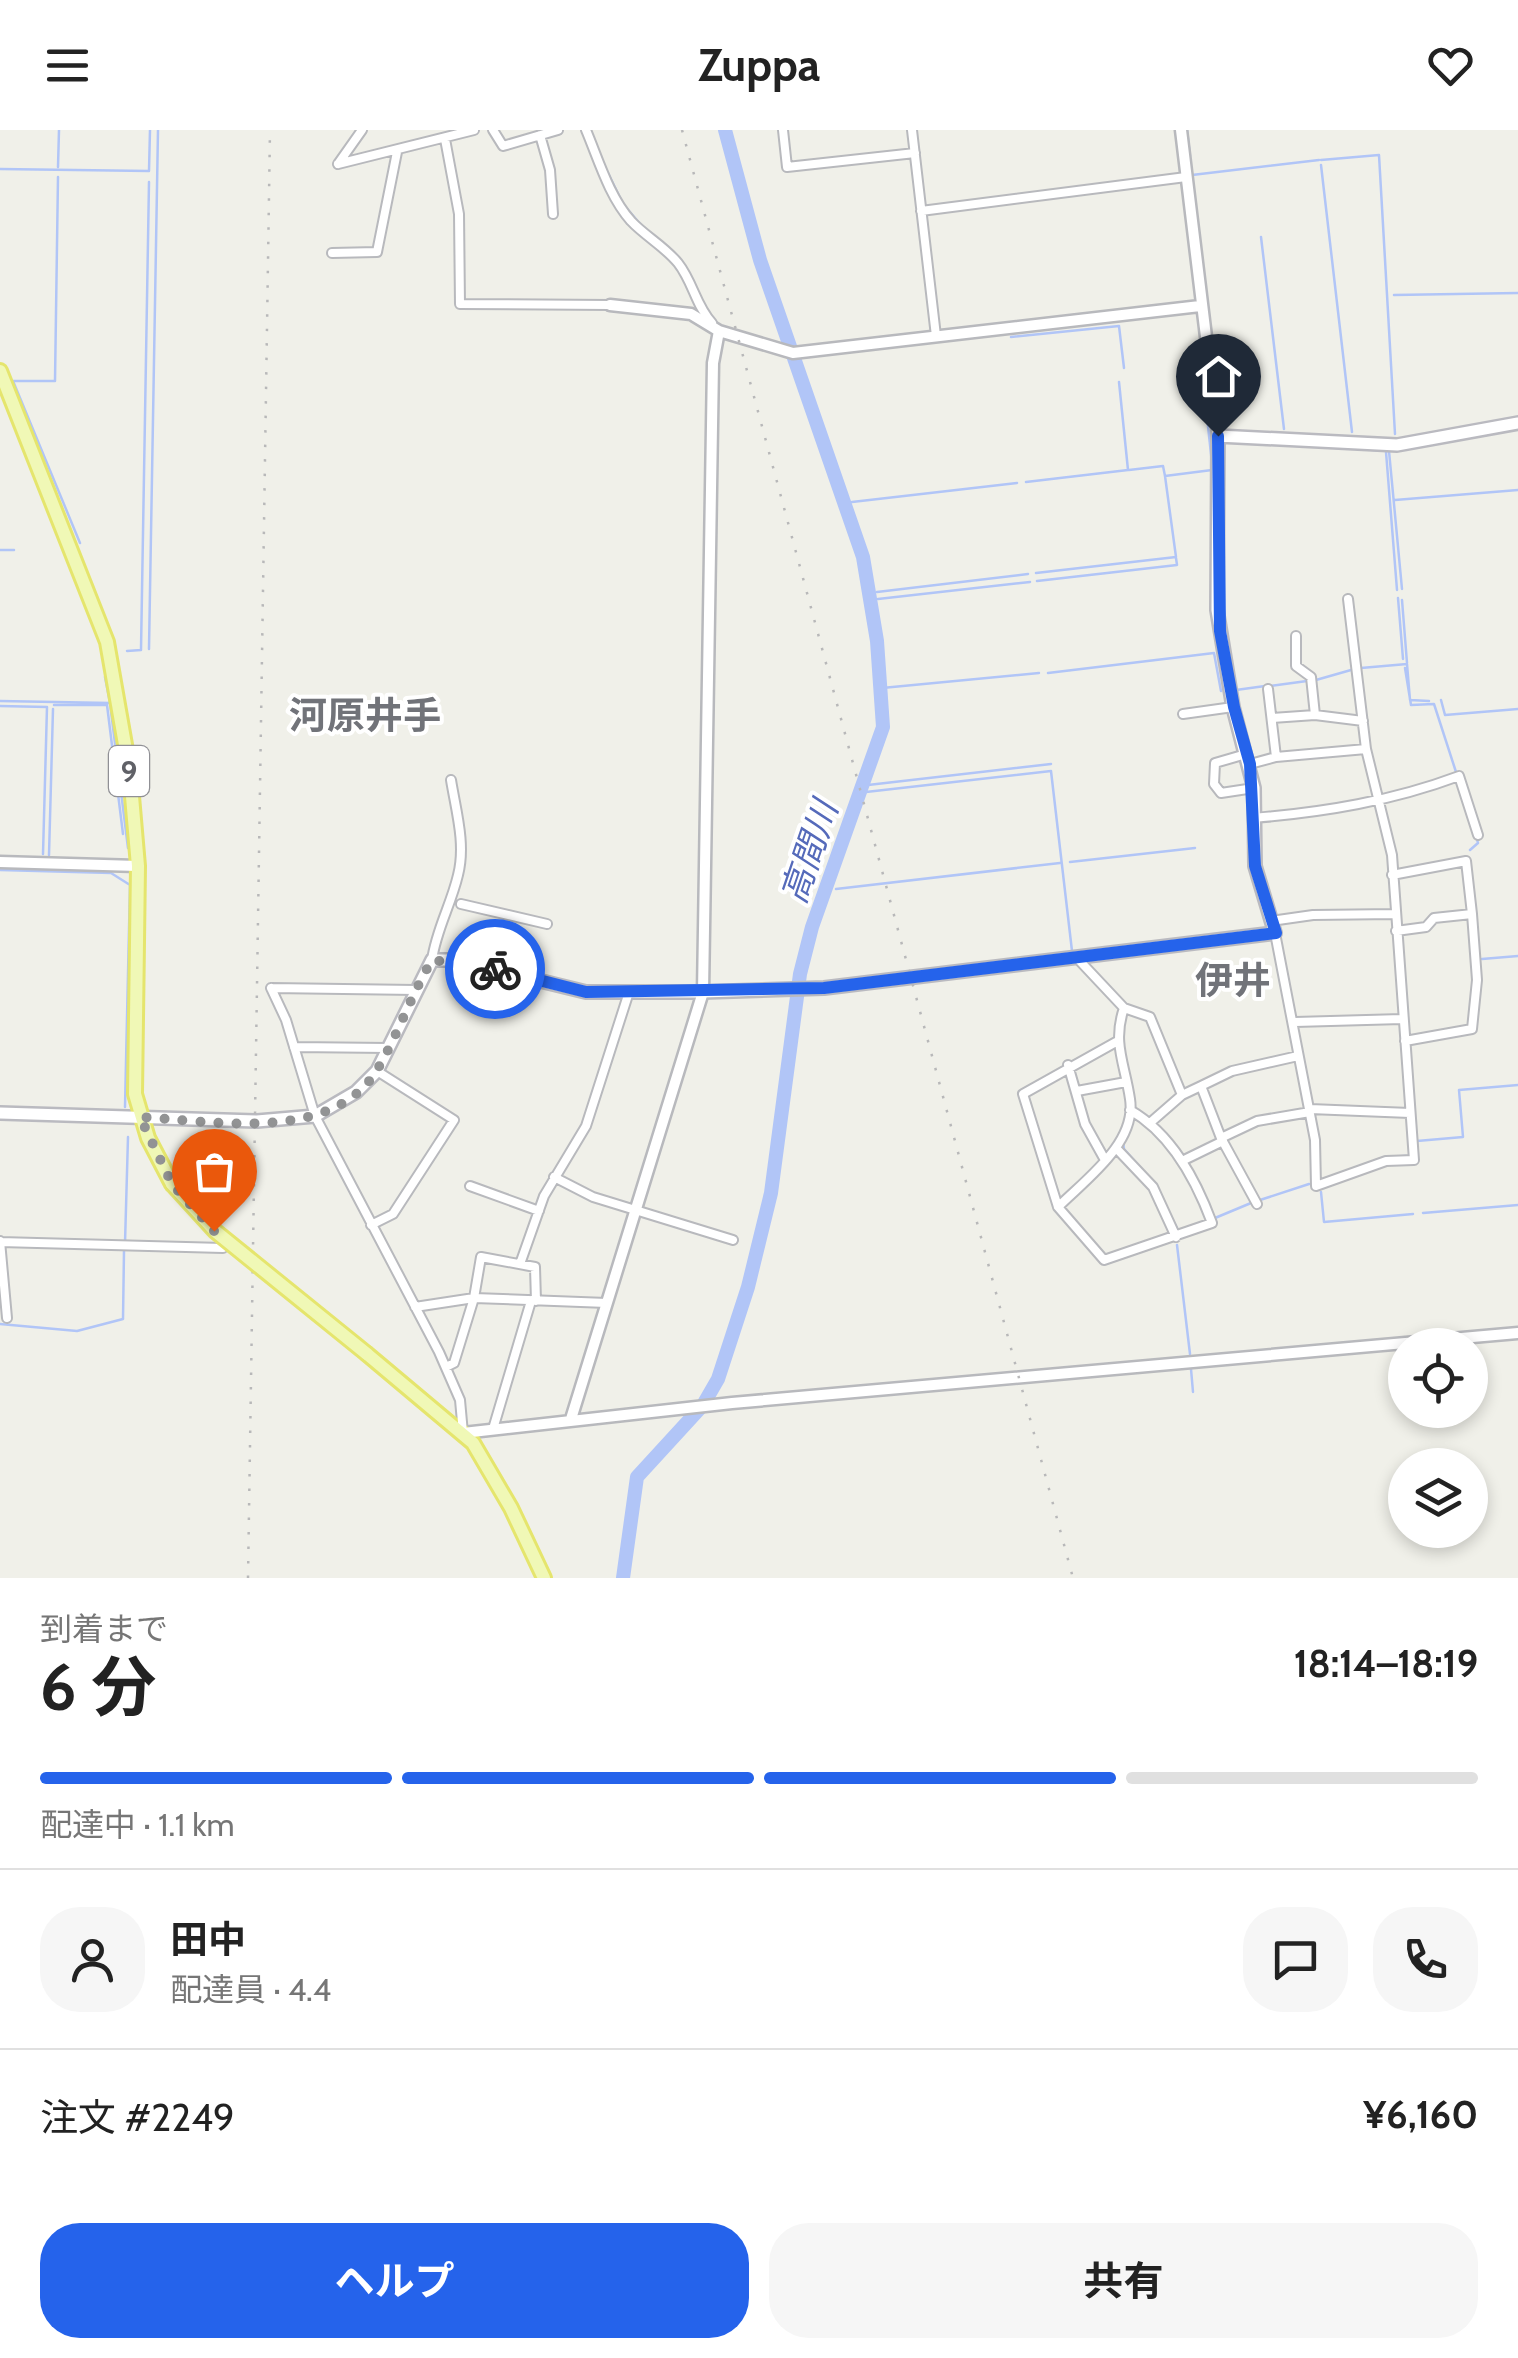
<!DOCTYPE html>
<html lang="ja">
<meta charset="utf-8">
<style>
body{margin:0;font-family:Cabin,"Noto Sans JP",sans-serif;background:#f6f6f6;color:#222;height:100vh;display:flex;flex-direction:column;font-size:38px;white-space:nowrap}
*{box-sizing:border-box;margin:0}
p{font-size:32px;color:#767676}
.icon{flex:none;width:55px;height:55px;fill:none;stroke:currentColor;stroke-width:2;stroke-linecap:round;stroke-linejoin:round}
.map{position:relative;height:1448px;overflow:hidden}
.sheet{display:flex;flex-direction:column;background:#fff;flex:1}
.sheet>*{flex:none}
.fabs{position:absolute;left:1388px;top:1198px;display:grid;gap:20px}
.fabs a{display:grid;place-items:center;width:100px;height:100px;border-radius:50%;background:#fff;box-shadow:0 5px 15px #0003;font-size:50px}
.pin{position:absolute;display:grid;place-items:center;width:85px;height:85px;color:#fff;margin:-102px -42px;border-radius:50% 50% 50% 0;rotate:-45deg;box-shadow:0 0 10px #0007}
.pin .icon{rotate:45deg}
.courier{position:absolute;display:grid;place-items:center;width:100px;height:100px;margin:-50px;border:8px solid #2563eb;border-radius:50%;background:#fff;color:#222;box-shadow:0 2px 12px #0007}
.headline em{font-style:normal;font-weight:700}
.headline div{display:flex;flex-direction:column-reverse}
.headline{display:flex;align-items:center;justify-content:space-between;height:170px;padding:0 40px}
h1{font-size:65px;font-weight:700;line-height:75px}
.bar{display:grid;grid-template-columns:repeat(4,1fr);gap:15px 10px;align-content:center;height:120px;padding:0 40px}
.bar i{height:12px;border-radius:8px;background:#e0e0e0}
.bar .on{background:#2563eb}
.bar p{grid-column:span 4}
.line{display:flex;align-items:center;gap:25px;padding:0 40px;border-top:2px solid #e0e0e0}
.line div{flex:1}
.round{display:grid;place-items:center;flex:none;width:105px;height:105px;border-radius:40px;background:#f6f6f6}
.action{display:flex;gap:20px;margin-top:auto;padding:20px 40px}
.action a{flex:1;height:115px;border-radius:40px;background:#2563eb;color:#fff;font-size:40px;font-weight:700;line-height:115px;text-align:center}
.action a+a{background:#f6f6f6;color:#222}
header{display:flex;justify-content:space-between;align-items:center;height:130px;padding:0 40px;background:#fff;font-size:45px;font-weight:700}
.map>svg:first-child{display:block}
</style>
<header><svg class="icon" aria-label="menu" viewBox="0 0 24 24"><path d="M4 6h16M4 12h16M4 18h16"/></svg>Zuppa<svg class="icon" aria-label="heart" viewBox="0 0 24 24"><path d="M12 20l-8-8c-3-5 5-10 8-4 3-6 11-1 8 4z"/></svg></header>
<div class="map">
<svg width="1518" height="1448" viewBox="0 0 1518 1448">
<rect width="100%" height="100%" fill="#f0f0e9"/>
<g fill="none" stroke-linecap="round" stroke-linejoin="round">
<path stroke="#b1c5f7" stroke-width="2.5" d="M1187,0L1190,26
M1321,30L1379,25L1395,304
M1321,35L1352,302
M58,37L59,0
M0,39L149,41L150,0
M607,41L623,74L641,95
M1192,45L1319,30
M58,47L55,251H13L80,413
M1261,107L1284,299
M1394,165L1518,163
M1011,207L1119,196L1124,238
M1207,287L1212,333
M1345,318L1389,321L1402,459
M1386,322L1397,460
M1129,340L1163,336L1165,346L1212,340
M1026,352L1128,340L1119,252
M1395,370L1518,360
M852,372L1017,353
M0,420H14
M1036,443L1176,427L1165,346
M1037,451L1177,435L1176,428
M877,462L1028,444
M1398,468L1403,529
M878,469L1030,452
M1402,470L1407,533
M149,519L158,0
M127,521L141,520L149,52
M1361,538L1407,534L1410,570L1429,571
M1405,538L1411,575L1434,574L1456,642
M1048,543L1214,523L1221,561
M1316,550L1351,540
M1270,556L1307,551
M882,558L1039,543
M1236,560L1265,556
M1441,570L1445,585L1518,579
M0,571L110,573L105,547
M110,573L128,718
M54,575H107L123,704
M0,576L47,577L43,724
M868,655L1051,634
M866,662L1051,641L1072,821
M1470,720L1478,713L1476,706
M49,725L53,579
M1070,732L1195,718
M0,740L111,743L130,755L125,977
M836,759L1060,733
M1482,829L1518,826
M1123,1012L1124,1019L1146,1044
M1417,1025V1011L1463,1007L1459,960L1518,955
M1321,1050L1385,1027L1406,1026
M1321,1062L1324,1092L1413,1084
M1260,1070L1309,1054
M1168,1081L1178,1100
M1423,1083L1518,1075
M1215,1088L1251,1073
M125,1113L128,1007
M1177,1115L1190,1224
M0,1194L77,1201L123,1189L124,1121
M1191,1239L1193,1262"/>
<path stroke="#b1c5f7" stroke-width="14" d="M623,1448L637,1347L703,1275L718,1249L748,1157L771,1063L800,844L812,797L883,597L877,511L863,427L760,130L725,0"/>
<defs>
<path id="minor" d="M493,0L503,16L558,0
M586,0C599,31 609,66 631,91C645,106 664,116 678,133C693,152 696,176 712,193
M783,0L787,37L915,23
M912,0L936,206
M540,5L550,40L553,84
M445,9L459,84L460,174L610,175
M338,34L474,0
M338,34L362,0
M921,81L1186,47
M332,123L377,122L397,22
M1296,506V536L1311,547L1315,585
M1268,559L1276,627
M1183,584L1233,577
M1272,588L1315,585L1363,591
M1246,624L1215,633L1214,654L1221,663L1254,658
M1250,634L1276,627L1366,619
M1254,688C1325,682 1392,671 1459,646L1478,705
M1392,745L1466,731L1472,784L1434,788L1426,797L1396,801
M461,774L547,794
M1271,791L1313,785L1395,784
M1275,803L1315,1010L1316,1056L1386,1031L1414,1030L1392,725L1366,619L1348,469
M432,830C436,800 451,775 458,745C466,714 456,681 451,650
M271,858L286,890L315,986L439,1222L460,1270L463,1303
M271,858L416,860
M1124,878L1150,887L1182,965
M1295,892L1402,889
M1405,911L1472,899L1477,850L1472,784
M1116,912L1023,964L1058,1077L1104,1130L1212,1093C1196,1050 1172,1004 1130,980
M294,917L388,918
M1068,935L1085,994L1105,1030
M1201,956L1232,941L1298,926
M1077,961L1126,952
M1310,979L1410,983
M1151,992L1182,965L1201,956L1221,1008L1257,1074
M1221,1008L1257,991L1310,982
M1116,1018L1153,1057L1176,1107
M1182,1031L1223,1011
M554,1047L593,1067L733,1110
M470,1056L539,1081
M1058,1077C1085,1050 1137,1013 1130,969C1125,934 1112,913 1124,878L1077,828
M371,1095L393,1084L454,990L377,941
M0,1111L7,1188
M0,1112L223,1118
M520,1134L544,1066L586,996L629,862
M415,1177L474,1168L481,1127L535,1137L536,1171
M446,1237L454,1233L474,1168L607,1173
M493,1299L531,1171"/>
<path id="tertiary" d="M1181,0L1218,306
M610,175L691,184L719,201L793,223L1200,176
M0,732L138,736
M571,1289L703,862L713,233L719,201
M463,1303L732,1273L1518,1203"/>
<path id="secondary" d="M0,983L257,991L315,986L356,962L377,941L432,830H455L586,862H703L824,858L1275,803L1255,736L1254,658L1233,577L1217,480L1218,306L1397,315L1518,293"/>
<path id="primary" d="M0,241L107,512L130,643L138,736L135,964L148,1008L172,1054
M367,1224L473,1313L511,1378L544,1448"/>
</defs>
<use href="#minor" stroke="#b8b9bd" stroke-width="12"/>
<use href="#tertiary" stroke="#b8b9bd" stroke-width="15"/>
<use href="#secondary" stroke="#babac0" stroke-width="16"/>
<use href="#primary" stroke="#e5e56d" stroke-width="18"/>
<use href="#minor" stroke="#fff" stroke-width="8"/>
<use href="#tertiary" stroke="#fff" stroke-width="10"/>
<use href="#secondary" stroke="#fff" stroke-width="11"/>
<use href="#primary" stroke="#f0f8b6" stroke-width="12"/>
<path stroke="#b8b8b9" stroke-width="2.5" stroke-dasharray="2.5 12" stroke-linecap="butt" d="M682,0L1073,1448
M248,1448L270,0"/>
<defs>
<path id="primary-bridge" d="M172,1054L215,1101L367,1224"/>
</defs>
<use href="#primary-bridge" stroke="#e5e56d" stroke-width="18" stroke-linecap="butt"/>
<use href="#primary-bridge" stroke="#f0f8b6" stroke-width="12"/>
</g>
<g fill="none" stroke-linecap="round" stroke-linejoin="round">
<path stroke="#929394" stroke-width="10" stroke-dasharray="0 18" d="M214,1101L172,1054L140,987C212,991 332,1014 377,940C398,905 411,865 432,830L495,839"/>
<path stroke="#2563eb" stroke-width="12" d="M495,839L586,862L824,858L1276,803L1255,736L1250,634L1234,577L1220,501L1218,306"/>
</g>
<g text-anchor="middle" dominant-baseline="central" stroke-width="8" stroke-linejoin="round" paint-order="stroke">
<rect fill="#fff" stroke="#909095" stroke-width="2.5" x="109" y="616" width="40" height="50" rx="8"/>
<g font-size="30" font-weight="bold" fill="#606167">
<text x="129" y="641">9</text>
</g>
<g font-size="35" font-style="italic" fill="#556aba" stroke="#fff">
<text transform="translate(809 722) rotate(-71)">高間川</text>
</g>
<g font-size="38" font-weight="bold" fill="#717379" stroke="#fff">
<text x="365" y="585">河原井手</text>
<text x="1233" y="850">伊井</text>
</g>
</g>
</svg>
<div class="fabs">
<a><svg class="icon" aria-label="locate" viewBox="0 0 24 24"><circle cx="12" cy="12" r="6"/><path d="M12 2v4M12 18v4M2 12h4M18 12h4"/></svg></a>
<a><svg class="icon" aria-label="layers" viewBox="0 0 24 24"><path d="M12 4l9 5-9 5-9-5zM3 14l9 5 9-5"/></svg></a>
</div>
<div class="pin" style="left:214px;top:1101px;background:#ea580c"><svg class="icon" aria-label="bag" viewBox="0 0 24 24"><path d="M5 8h14l-1 12H6zM9 8a3 3 0 0 1 6 0"/></svg></div>
<div class="pin" style="left:1218px;top:306px;background:#1f2937"><svg class="icon" aria-label="home" viewBox="0 0 24 24"><path d="M3 11l9-7 9 7M6 9v11h12V9"/></svg></div>
<div class="courier" style="left:495px;top:839px"><svg class="icon" aria-label="bike" viewBox="0 0 24 24"><circle cx="6" cy="16" r="4"/><circle cx="18" cy="16" r="4"/><path d="M6 16l4-8h5l3 8M10 8l3 8H6M13 5h3"/></svg></div>
</div>
<section class="sheet">
<div class="headline"><div><h1>6 分</h1><p>到着まで</p></div><em>18:14–18:19</em></div>
<div class="bar"><i class="on"></i><i class="on"></i><i class="on"></i><i></i><p>配達中 · 1.1 km</p></div>
<div class="line" style="height:180px"><a class="round"><svg class="icon" aria-label="person" viewBox="0 0 24 24"><circle cx="12" cy="8" r="4"/><path d="M4 21q1-7 8-7t8 7"/></svg></a><div><b>田中</b><p>配達員 · 4.4</p></div><a class="round"><svg class="icon" aria-label="chat" viewBox="0 0 24 24"><path d="M4 5h16v11H9l-5 4z"/></svg></a><a class="round"><svg class="icon" aria-label="phone" viewBox="0 0 24 24"><path d="M5 4h4l2 5-3 2q2 4 5 5l2-3 5 2v4C11 20 4 13 5 4z"/></svg></a></div>
<div class="line" style="height:130px"><div>注文 #2249</div><b>¥6,160</b></div>
<div class="action"><a>ヘルプ</a><a>共有</a></div>
</section>
